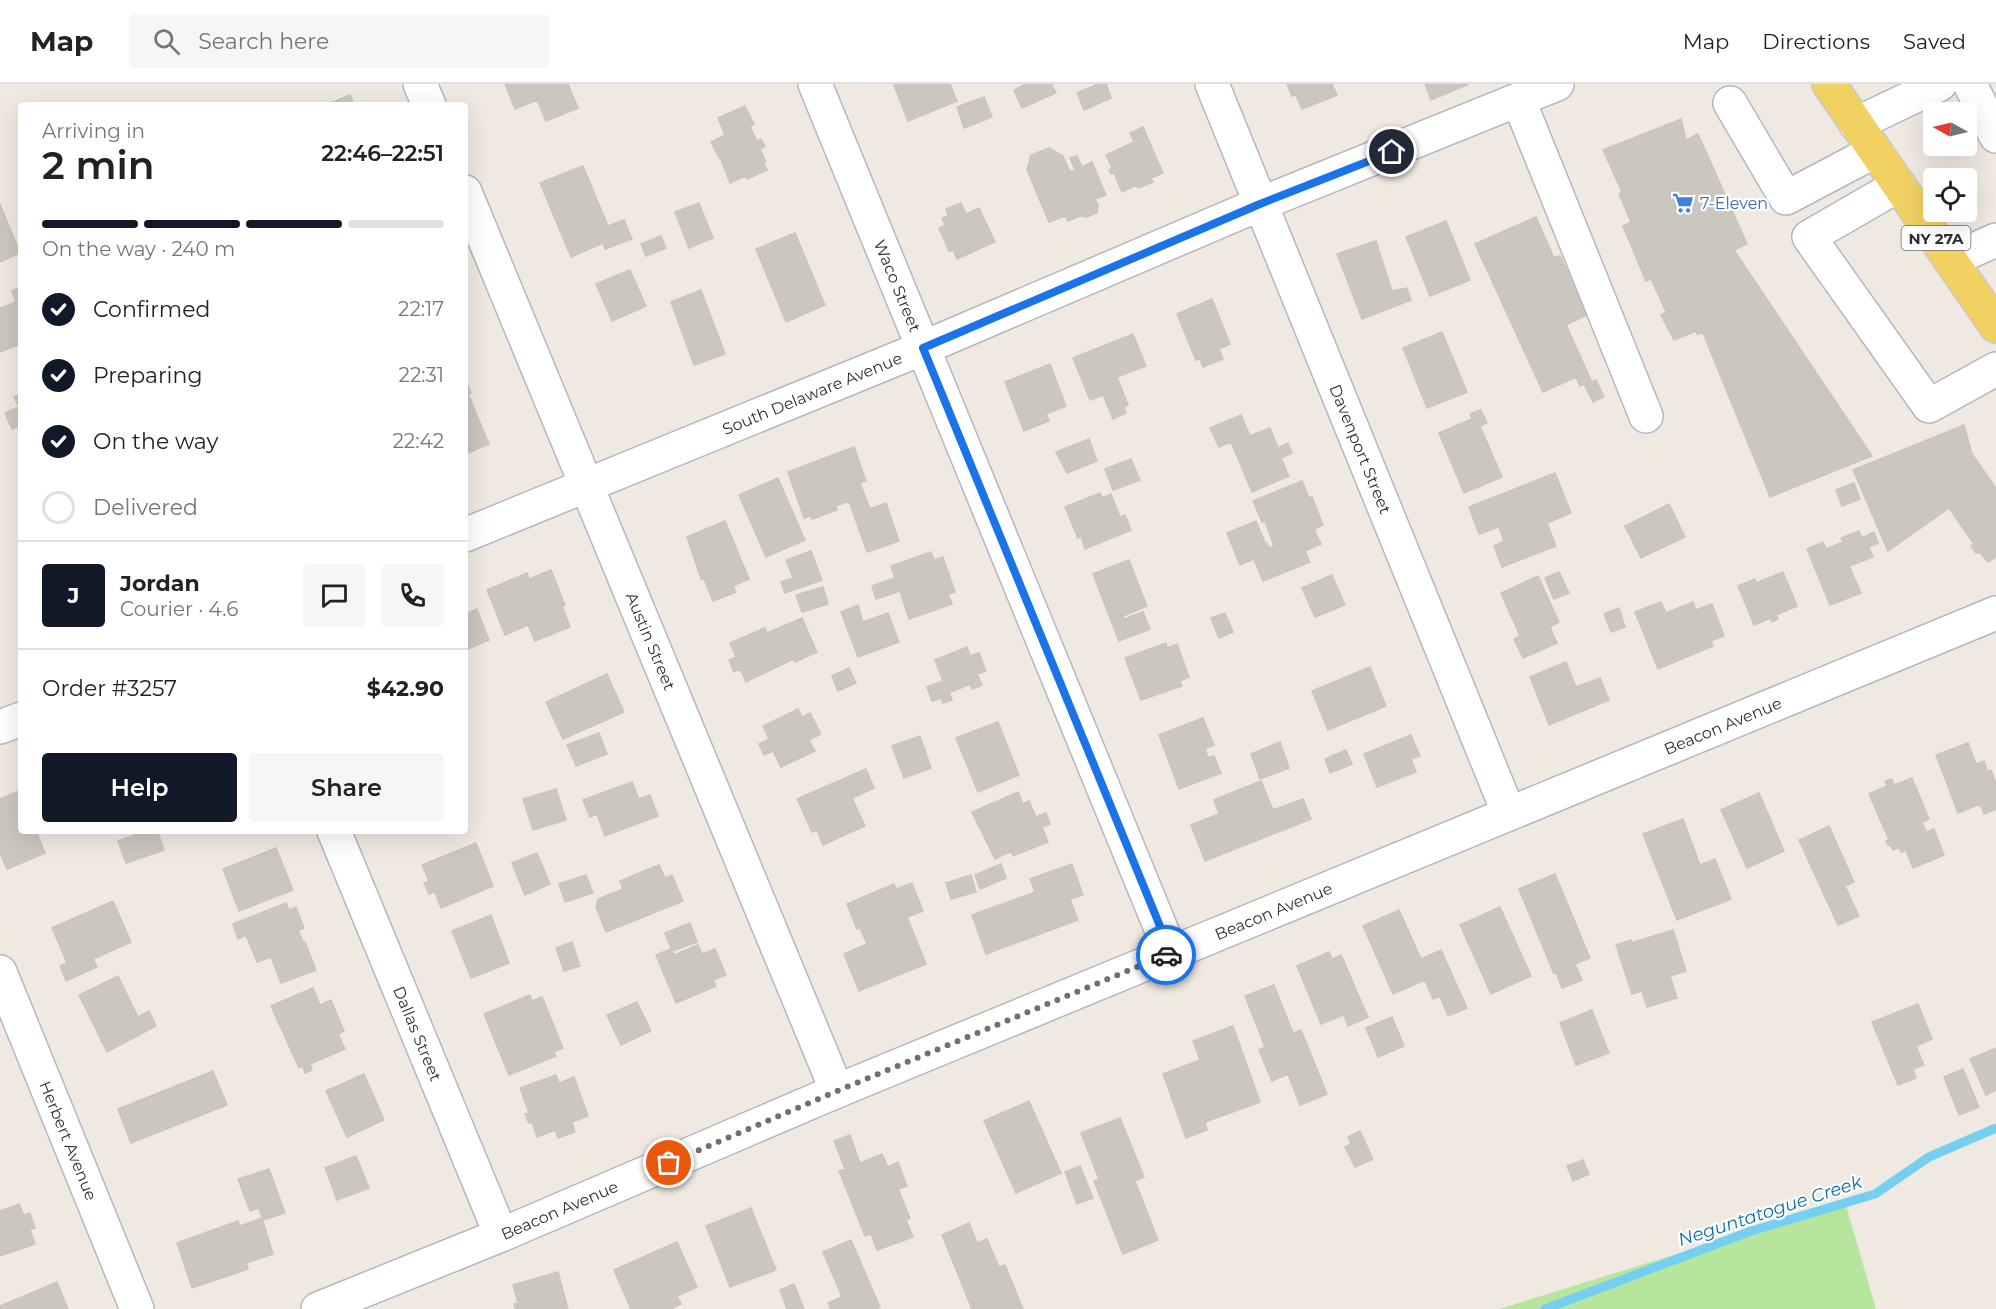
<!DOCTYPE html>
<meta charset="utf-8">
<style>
body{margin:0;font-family:Montserrat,sans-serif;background:#f6f6f6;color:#222;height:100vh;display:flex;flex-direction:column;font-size:22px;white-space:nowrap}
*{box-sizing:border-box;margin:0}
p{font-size:20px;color:#767676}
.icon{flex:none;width:33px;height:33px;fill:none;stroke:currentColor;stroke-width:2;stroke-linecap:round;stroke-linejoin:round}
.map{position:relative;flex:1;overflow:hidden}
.side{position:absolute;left:18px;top:18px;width:450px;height:732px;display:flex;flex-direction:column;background:#fff;border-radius:6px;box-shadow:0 6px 24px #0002}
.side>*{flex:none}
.needle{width:39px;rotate:278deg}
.buttons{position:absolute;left:1923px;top:18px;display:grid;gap:12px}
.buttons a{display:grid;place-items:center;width:54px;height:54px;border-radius:6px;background:#fff;box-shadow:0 6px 24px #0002;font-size:30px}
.pin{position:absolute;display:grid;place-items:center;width:51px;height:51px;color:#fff;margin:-26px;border:3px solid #fff;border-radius:50%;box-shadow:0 2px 6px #0007}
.courier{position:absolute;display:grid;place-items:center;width:60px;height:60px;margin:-30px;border:4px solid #1a73e8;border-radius:50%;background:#fff;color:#222;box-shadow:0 2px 8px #0007}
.summary em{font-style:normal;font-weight:600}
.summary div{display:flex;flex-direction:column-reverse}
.summary{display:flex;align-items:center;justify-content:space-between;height:102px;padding:0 24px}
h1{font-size:39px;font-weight:600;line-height:45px}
.bar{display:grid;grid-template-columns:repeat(4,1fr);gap:9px 6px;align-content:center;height:72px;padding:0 24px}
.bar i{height:8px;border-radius:4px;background:#e0e0e0}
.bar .on{background:#111827}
.bar p{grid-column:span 4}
.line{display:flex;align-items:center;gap:15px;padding:0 24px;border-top:2px solid #e0e0e0}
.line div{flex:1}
.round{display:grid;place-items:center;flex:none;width:63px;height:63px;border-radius:6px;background:#f6f6f6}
ol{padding:0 24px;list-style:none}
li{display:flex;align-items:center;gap:18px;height:66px}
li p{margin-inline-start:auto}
li .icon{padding:6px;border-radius:50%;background:#111827;color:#fff;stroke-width:4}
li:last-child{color:#767676}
li i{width:33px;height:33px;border:3px solid #e0e0e0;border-radius:50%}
.cta{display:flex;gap:12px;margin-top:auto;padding:12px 24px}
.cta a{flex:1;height:69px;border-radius:6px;background:#111827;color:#fff;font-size:24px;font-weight:600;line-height:69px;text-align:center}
.cta a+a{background:#f6f6f6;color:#222}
header{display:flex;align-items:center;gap:36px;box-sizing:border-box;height:84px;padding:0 30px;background:#fff;border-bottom:2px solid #e0e0e0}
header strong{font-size:28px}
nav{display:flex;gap:33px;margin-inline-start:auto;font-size:21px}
.search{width:420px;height:54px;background:#f6f6f6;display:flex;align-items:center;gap:15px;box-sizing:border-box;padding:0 21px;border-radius:6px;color:#767676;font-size:22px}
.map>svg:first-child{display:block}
</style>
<header>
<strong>Map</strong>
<div class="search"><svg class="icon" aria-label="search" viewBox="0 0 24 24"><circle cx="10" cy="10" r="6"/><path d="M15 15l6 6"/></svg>Search here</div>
<nav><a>Map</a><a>Directions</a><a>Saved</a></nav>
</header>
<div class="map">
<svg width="1996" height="1225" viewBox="0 0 1996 1225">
<rect width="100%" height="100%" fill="#efe9e1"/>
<path fill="#b6e59e" d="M1845,1118L1876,1225H1499Z"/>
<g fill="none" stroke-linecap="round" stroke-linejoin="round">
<path stroke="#75cff0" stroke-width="9" d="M1545,1225L1751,1147L1875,1110L1929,1073L1996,1044"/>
</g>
<path fill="#cbc7bf" stroke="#cbc5ba" stroke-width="1.5" d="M505,0H568L578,24L546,37L537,16L515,25Z
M950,0L957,17L908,37L894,1Z
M1026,0H1051L1056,9L1022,24L1014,6Z
M1098,0H1106L1111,14L1084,26L1077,9Z
M1287,0H1332L1337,11L1302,25L1296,11L1292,12Z
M1425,0H1469L1431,16Z
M350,11L354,21H326Z
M984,13L992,33L964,44L957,23Z
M745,22L754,40L750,42L757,57L761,55L765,62L760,65L766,78L763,79L767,86L747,95L745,92L730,99L720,73L719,74L711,58L725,51L718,34Z
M1681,35L1686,56L1698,50L1747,160L1734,166L1872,372L1770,413L1703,249L1697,250L1696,247L1674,256L1661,231L1666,228L1651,195L1646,197L1623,142L1631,138L1619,110L1622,108L1603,66Z
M1143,43L1163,89L1151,94L1153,98L1138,104L1137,101L1122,108L1114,89L1111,90L1109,86L1112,84L1106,71L1134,58L1130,49Z
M1049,64L1063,72L1070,88L1075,86L1070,74L1077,72L1082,83L1092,78L1106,111L1095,115L1098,121L1097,129L1087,133L1080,132L1068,137L1065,132L1049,138L1027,86L1031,71Z
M583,82L608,142L624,136L632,155L605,165L603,159L571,173L540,99Z
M699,119L713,154L689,164L675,128Z
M961,119L966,130L979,124L995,158L957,175L953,166L949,167L939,144L945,141L942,134L948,132L946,125Z
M0,120L20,169L0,178Z
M1536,133L1554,174L1560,172L1587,231L1566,241L1592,298L1596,296L1604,313L1593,318L1584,300L1580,302L1576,293L1543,308L1475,160Z
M1446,137L1470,196L1430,212L1406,153Z
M795,149L825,221L786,238L756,165Z
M661,152L666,164L646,172L641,160Z
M1376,157L1392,207L1407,204L1411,216L1362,235L1337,170Z
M630,186L646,222L612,237L596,200Z
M21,203V260L0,268V224L16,218L12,207Z
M701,206L725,270L694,281L671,218Z
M1212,215L1230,260L1219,265L1223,275L1203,283L1200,275L1196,276L1177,230Z
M1442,248L1467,308L1427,324L1403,264Z
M1133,250L1146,282L1117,293L1128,321L1124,323L1126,329L1113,335L1103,311L1090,316L1073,274Z
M1050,280L1066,322L1046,330L1049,337L1024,347L1005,298Z
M465,295L471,309L468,310L489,360L465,370Z
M21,310V341L12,345L5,329L19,323L14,313Z
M1481,326L1487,339L1480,342L1502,393L1464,409L1439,349L1472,335L1470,330Z
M1241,331L1250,352L1270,344L1278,364L1288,359L1292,369L1281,374L1289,392L1252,408L1231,358L1219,363L1210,344Z
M1964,341L1972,370L1996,404V473L1988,478L1980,469H1976L1971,462L1974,460L1949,424L1888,467L1853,386Z
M1089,355L1097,377L1067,389L1056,368Z
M854,363L866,397L860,399L870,425L886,419L899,457L867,468L849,417L836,422L837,426L812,435L811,432L804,434L788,388Z
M1131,375L1140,396L1113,406L1105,385Z
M1555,389L1571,429L1547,439L1556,462L1502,483L1494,462L1504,457L1499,443L1479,450L1469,423Z
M778,394L805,456L766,473L739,411Z
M1302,397L1309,414L1312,413L1323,441L1314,445L1321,460L1305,467L1310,478L1263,497L1254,475L1240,481L1227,449L1256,437L1265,459H1267L1269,464L1274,462L1265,437L1262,438L1253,417Z
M1854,399L1860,415L1842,422L1836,406Z
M1100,409L1102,414L1111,410L1120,433L1125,431L1131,446L1085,465L1081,452L1078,454L1065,423Z
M1669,420L1685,453L1641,474L1625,442Z
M725,437L749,495L733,502L736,508L713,517L704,495H701L687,453Z
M1859,447L1862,454L1874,448L1878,459L1869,463L1873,473L1849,482L1861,509L1830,521L1807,465L1823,458L1826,465L1843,458L1841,454Z
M811,467L822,496L785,509L781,498L793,494L786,476Z
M931,468L934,476L943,473L955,508L948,510L952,520L909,535L900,507L876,515L872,502L895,494L891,482Z
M1129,476L1147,522L1123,532L1124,535L1143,528L1150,545L1119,557L1093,490Z
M551,486L565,521L562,522L570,543L535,557L528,541L505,551L487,506L527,489L529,495Z
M1559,488L1569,509L1554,515L1545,494Z
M1783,488L1797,522L1776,531L1778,535L1772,538L1771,534L1754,541L1738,502L1755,495L1756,499Z
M1332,491L1345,521L1315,533L1302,504Z
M1538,492L1559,538L1550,543L1557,559L1523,574L1514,555L1520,552L1501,509Z
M823,503L828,520L802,528L796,511Z
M1661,518L1666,529L1693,518L1696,526L1712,520L1724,552L1711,557L1713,562L1658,585L1635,528Z
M858,521L863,538L888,529L899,558L858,573L841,528Z
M1619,524L1625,543L1611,548L1604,530Z
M477,525L489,556L465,566V530Z
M1225,529L1233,548L1219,554L1211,534Z
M802,534L817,568L795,578L793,575L746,598L740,585L734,588L729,576L736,573L730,559L765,544L767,549Z
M1166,559L1167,564L1177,560L1189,593L1180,597L1182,602L1141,616L1125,574Z
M967,563L970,572L979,569L986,587L977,590L982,601L972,605L970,600L949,609L952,616L943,619L941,614L932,617L927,603L943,597L935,576Z
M1566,578L1576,603L1600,594L1609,616L1549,641L1530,593Z
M1370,583L1386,622L1328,646L1312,607Z
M849,584L856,599L838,607L832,592Z
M607,590L624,628L563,655L546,618Z
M798,625L802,633L810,629L821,650L809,656L815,667L781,683L773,667L764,671L759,660L769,655L763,642Z
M1203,634L1214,661L1205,665L1208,673L1214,672L1221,689L1179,705L1159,651Z
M998,638L1019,691L978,708L956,654Z
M599,649L607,670L576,682L567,661Z
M1411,651L1420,672L1411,675L1416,688L1377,703L1364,670Z
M920,652L931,684L904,694L892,662Z
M1280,658L1289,684L1260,695L1251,670Z
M1968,659L1976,680L1984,677L1987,687L1991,686L1996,700V725L1984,730L1980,720L1958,729L1936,671Z
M1346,666L1352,680L1330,689L1325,675Z
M866,685L874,704L852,714L865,742L823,761L817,746L812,748L797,715Z
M1912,694L1929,735L1922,738L1926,748L1934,745L1944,771L1913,784L1906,766L1901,768L1899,763L1893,766L1890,760L1888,761L1886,757L1889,756L1869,710L1887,702L1885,697L1892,695L1894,701Z
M1261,697L1273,726L1303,715L1311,735L1205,777L1191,741L1219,730L1214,716Z
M632,698L639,715L650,711L658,732L605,752L597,730L590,733L583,716Z
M556,705L566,736L533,746L523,715Z
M19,707L21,712V747H36L45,769L7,785L0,769V715Z
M1018,708L1023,720L1029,717L1036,733L1046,729L1050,740L1042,743L1048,758L1013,772L1011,767L995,775L972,728Z
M1759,709L1784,767L1747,784L1721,726Z
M1683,735L1700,781L1715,775L1731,815L1677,836L1643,750Z
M1829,742L1854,798L1845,802L1859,832L1838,841L1799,756Z
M146,747H157L164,766L126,779L118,757Z
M476,759L493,802L441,824L435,808L429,810L424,799L429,797L422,781Z
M276,764L293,806L239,827L223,785Z
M537,769L550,800L525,811L512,779Z
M1001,780L1006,794L980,805L975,791Z
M1072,780L1083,811L1070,815L1078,836L986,870L972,831L1035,808L1030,795Z
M659,781L665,794L672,791L683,817L606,848L596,823L598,815L623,805L620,797Z
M1555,790L1590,874L1575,880L1582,896L1562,904L1556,888L1554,890L1519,805Z
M586,791L593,809L565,818L559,800Z
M971,791L976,808L951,815L946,799Z
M912,799L923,827L907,833L926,880L859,907L844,870L867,860L860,844L857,845L847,820L894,800L896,805Z
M113,817L131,858L93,875L97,883L66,897L60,882L67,879L52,844Z
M286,819L289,826L296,823L304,844L298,846L303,858H305L316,886L281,899L271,873L257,878L246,851L238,855L233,840Z
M1500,823L1531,892L1491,910L1460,841Z
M1399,826L1421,875L1441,866L1467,924L1448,932L1440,912L1433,915L1425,896L1393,910L1363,842Z
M491,831L509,879L471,894L452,847Z
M690,839L697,858L672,867L665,849Z
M1673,846L1686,887L1670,892L1677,914L1647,923L1642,907L1632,910L1616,861L1631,856V859Z
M572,858L580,882L564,887L556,864Z
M698,861L702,870L715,865L726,891L713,896L716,902L676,919L656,871L671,865L674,871Z
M1329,868L1332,875L1341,871L1368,933L1348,942L1344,931L1321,940L1297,882Z
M118,892L138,933L149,927L156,942L107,968L79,911Z
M1274,901L1293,949L1301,946L1327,1010L1300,1021L1288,990L1272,997L1259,966L1265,963L1245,912Z
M313,904L320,921L331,916L344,947L338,950L345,965L310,980L312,986L305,989L303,982L299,984L271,922Z
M530,911L532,917L542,913L563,964L554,968L556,972L509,991L484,930Z
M637,918L651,947L621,961L607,931Z
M1918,920L1932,955L1916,962L1924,981L1913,985L1916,994L1898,1001L1872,938Z
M1592,926L1609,969L1576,981L1560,939Z
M1392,933L1404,962L1378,973L1366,944Z
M1233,942L1260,1018L1205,1038L1207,1046L1186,1054L1163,990L1200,976L1193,957Z
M1996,964V1006L1986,1011L1970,975Z
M1963,985L1979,1023L1959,1031L1944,993Z
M213,987L227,1021L131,1059L118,1025Z
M364,990L384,1036L347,1053L326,1007Z
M556,991L559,999L574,993L588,1032L572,1038L575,1048L558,1054L555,1046L537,1053L532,1038L529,1039L525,1030L529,1029L520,1004Z
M1029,1017L1061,1089L1016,1109L984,1037Z
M1120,1034L1144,1093L1135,1097L1158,1156L1123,1170L1094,1097L1099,1095L1081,1049Z
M1360,1047L1373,1075L1355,1083L1345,1063L1351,1060L1348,1053Z
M850,1051L860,1079L882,1070L888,1083L898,1078L907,1102L898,1105L910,1134L906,1136L913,1153L877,1166L871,1150L865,1152L839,1087L845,1085L834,1057Z
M356,1072L369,1104L337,1116L325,1084Z
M1583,1076L1589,1090L1573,1097L1567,1082Z
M1080,1082L1093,1114L1077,1120L1065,1088Z
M269,1085L285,1129L263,1136L259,1124L250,1127L238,1095Z
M19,1120L24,1131L30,1129L35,1144L30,1145L35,1160L0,1172V1127Z
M751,1124L776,1186L730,1203L706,1142Z
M262,1134L273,1170L246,1179L248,1185L192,1204L177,1159L238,1137L240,1142Z
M969,1139L977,1159L987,1155L999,1183L1005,1181L1023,1225H972L942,1151Z
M851,1156L880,1223L876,1225H831L828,1219L842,1213L823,1168Z
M677,1158L697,1203L677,1212L681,1220L671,1225H631L614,1186Z
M558,1188L568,1225H516L514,1220L518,1219L513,1201Z
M57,1198L68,1225H0V1222Z
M794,1200L804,1225H787L780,1206Z"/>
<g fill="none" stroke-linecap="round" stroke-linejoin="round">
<defs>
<g id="minor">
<path d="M420,0L429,21"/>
<path id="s1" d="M815,0L1171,869"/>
<path id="s2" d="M1212,0L1509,730"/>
<path d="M1970,0L1996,52"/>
<path d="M1519,17L1646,332"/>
<path d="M1730,19L1786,114L1875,67"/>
<path d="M1856,40L1940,0"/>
<path d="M1899,101L1809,153L1929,322L1996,285"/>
<path id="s3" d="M465,108L837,1007"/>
<path d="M1951,176L1996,156"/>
<path id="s4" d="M465,451L923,264L1260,120L1557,0"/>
<path d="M0,643L21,635"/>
<path id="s5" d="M334,747L501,1151"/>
<path id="s6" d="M0,888L137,1225"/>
<path id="s7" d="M318,1225L501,1151L837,1007L1996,529"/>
</g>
<path id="major" d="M1829,0L1996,242"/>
</defs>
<use href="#minor" stroke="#b4b7c1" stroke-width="36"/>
<use href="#major" stroke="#c9c9c9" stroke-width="36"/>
<use href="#minor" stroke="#fff" stroke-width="33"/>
<use href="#major" stroke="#f2d163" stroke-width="33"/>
</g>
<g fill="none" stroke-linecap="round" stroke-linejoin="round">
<path stroke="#726f6d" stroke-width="6" stroke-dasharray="0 10.8" d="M669,1079L837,1007L1166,871"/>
<path stroke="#1a73e8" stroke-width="8" d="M1166,871L1171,869L923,264L1260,120L1392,68"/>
</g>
<defs>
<symbol id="supermarket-bare" viewBox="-9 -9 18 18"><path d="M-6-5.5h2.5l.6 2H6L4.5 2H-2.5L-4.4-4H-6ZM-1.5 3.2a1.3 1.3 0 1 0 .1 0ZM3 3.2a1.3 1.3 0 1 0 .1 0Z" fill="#3f7fe0" stroke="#fff" stroke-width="2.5" paint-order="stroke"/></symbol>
</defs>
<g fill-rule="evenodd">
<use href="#supermarket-bare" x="1668" y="104" width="30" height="30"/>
</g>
<g text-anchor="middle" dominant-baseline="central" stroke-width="4.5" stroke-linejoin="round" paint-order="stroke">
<rect fill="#fff" stroke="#6d6d6d" stroke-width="1.5" x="1901.5" y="142" width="69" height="24" rx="4.5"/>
<g font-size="15" font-weight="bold" fill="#2e2e2e">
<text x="1936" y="154">NY 27A</text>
</g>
<g font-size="16" fill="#366cbe" stroke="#fff" text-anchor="start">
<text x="1700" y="119">7-Eleven</text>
</g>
<g font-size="16" fill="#2e2e2e" stroke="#fff">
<text stroke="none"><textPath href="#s1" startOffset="218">Waco Street</textPath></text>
<text stroke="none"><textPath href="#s4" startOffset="375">South Delaware Avenue</textPath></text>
<text stroke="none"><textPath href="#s2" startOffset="394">Davenport Street</textPath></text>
<text stroke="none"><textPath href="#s3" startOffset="486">Austin Street</textPath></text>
<text stroke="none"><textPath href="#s7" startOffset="1521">Beacon Avenue</textPath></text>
<text stroke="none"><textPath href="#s7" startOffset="1035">Beacon Avenue</textPath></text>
<text stroke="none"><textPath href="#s5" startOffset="219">Dallas Street</textPath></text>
<text stroke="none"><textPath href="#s6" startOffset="182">Herbert Avenue</textPath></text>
<text stroke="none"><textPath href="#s7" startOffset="261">Beacon Avenue</textPath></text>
</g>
<g font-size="18" font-style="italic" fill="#0d6fa3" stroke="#fff">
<text transform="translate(1770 1127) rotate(-18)">Neguntatogue Creek</text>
</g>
</g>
</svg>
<div class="buttons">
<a><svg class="needle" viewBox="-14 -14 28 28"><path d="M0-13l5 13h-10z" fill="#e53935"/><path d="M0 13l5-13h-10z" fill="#767676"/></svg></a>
<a><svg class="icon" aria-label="locate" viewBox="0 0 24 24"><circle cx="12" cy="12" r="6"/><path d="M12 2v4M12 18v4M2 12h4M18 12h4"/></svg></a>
</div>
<div class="pin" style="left:669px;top:1079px;background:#ea580c"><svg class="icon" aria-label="bag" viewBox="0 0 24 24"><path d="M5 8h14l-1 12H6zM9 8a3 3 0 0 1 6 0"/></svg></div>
<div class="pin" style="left:1392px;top:68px;background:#1f2937"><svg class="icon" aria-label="home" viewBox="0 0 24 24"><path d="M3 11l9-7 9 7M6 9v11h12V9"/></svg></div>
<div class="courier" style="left:1166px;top:871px"><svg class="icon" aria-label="car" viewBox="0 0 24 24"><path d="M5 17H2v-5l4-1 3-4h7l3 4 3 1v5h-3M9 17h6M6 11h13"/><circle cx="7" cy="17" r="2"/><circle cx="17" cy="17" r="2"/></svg></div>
<section class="side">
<div class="summary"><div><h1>2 min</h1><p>Arriving in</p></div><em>22:46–22:51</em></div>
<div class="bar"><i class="on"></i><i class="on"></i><i class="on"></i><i></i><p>On the way · 240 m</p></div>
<ol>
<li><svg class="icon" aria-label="check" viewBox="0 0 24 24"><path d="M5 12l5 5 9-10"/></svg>Confirmed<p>22:17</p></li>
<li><svg class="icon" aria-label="check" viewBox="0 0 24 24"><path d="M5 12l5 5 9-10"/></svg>Preparing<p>22:31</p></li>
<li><svg class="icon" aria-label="check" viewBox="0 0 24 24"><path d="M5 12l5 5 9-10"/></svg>On the way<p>22:42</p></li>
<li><i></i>Delivered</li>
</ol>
<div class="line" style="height:108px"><b class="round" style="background:#111827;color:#fff">J</b><div><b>Jordan</b><p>Courier · 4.6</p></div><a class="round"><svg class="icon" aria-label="chat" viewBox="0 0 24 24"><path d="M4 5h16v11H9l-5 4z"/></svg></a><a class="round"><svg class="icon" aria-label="phone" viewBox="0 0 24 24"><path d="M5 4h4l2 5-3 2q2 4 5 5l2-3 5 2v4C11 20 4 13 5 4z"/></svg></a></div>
<div class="line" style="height:78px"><div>Order #3257</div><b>$42.90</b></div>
<div class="cta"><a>Help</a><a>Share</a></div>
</section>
</div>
